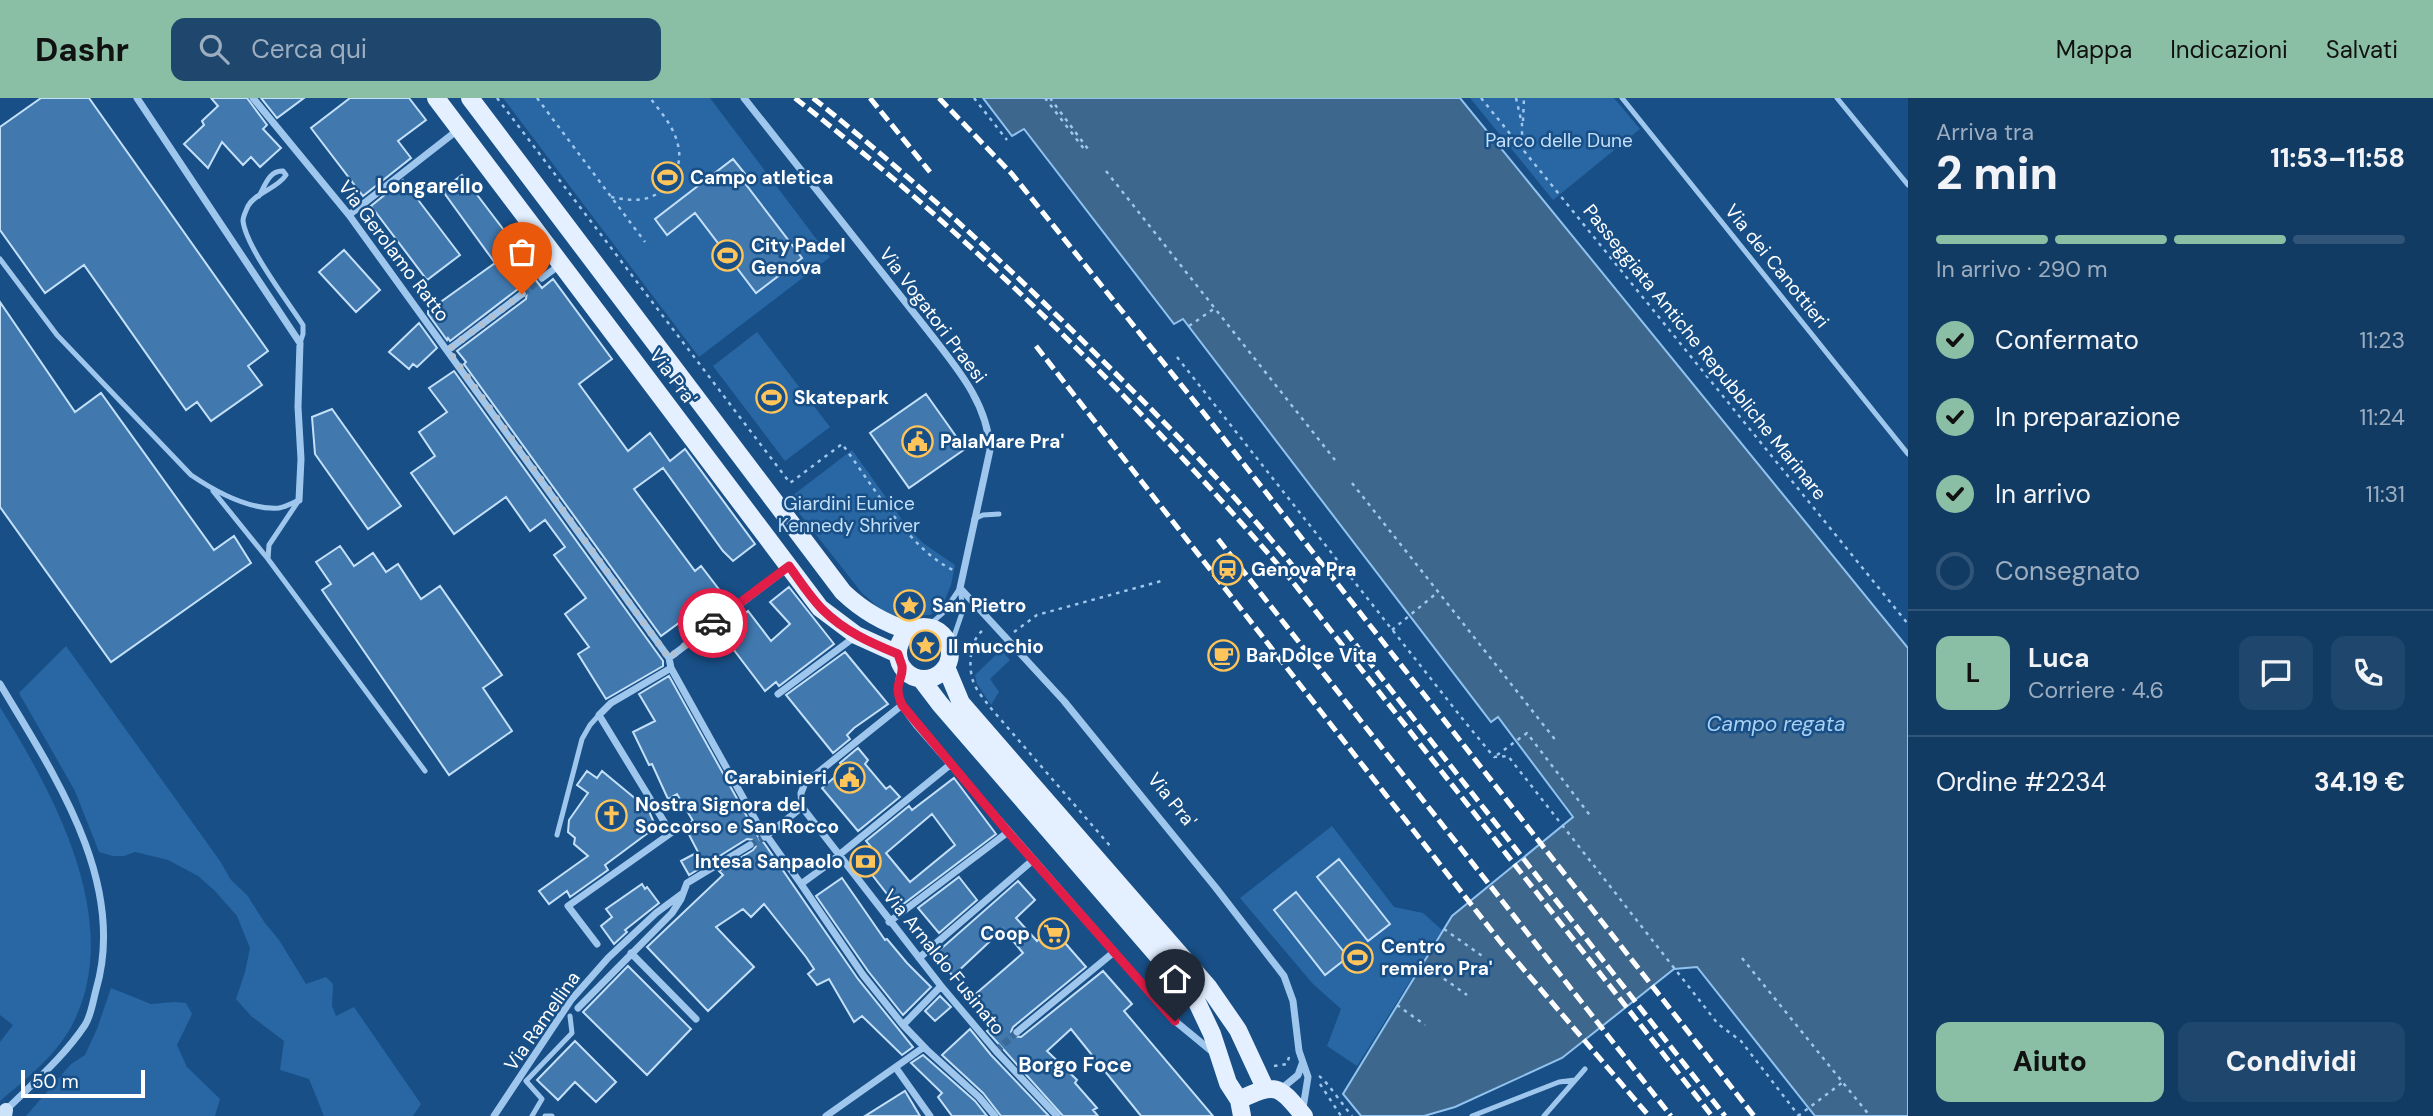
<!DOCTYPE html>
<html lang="it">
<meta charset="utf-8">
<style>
body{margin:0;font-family:"DM Sans",sans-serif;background:#1f466d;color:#f1f3f6;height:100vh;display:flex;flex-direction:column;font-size:26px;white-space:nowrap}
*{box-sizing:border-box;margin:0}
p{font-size:23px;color:#9cadbf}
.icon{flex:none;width:38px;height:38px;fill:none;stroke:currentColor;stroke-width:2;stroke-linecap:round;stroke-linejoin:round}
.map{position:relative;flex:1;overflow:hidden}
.drawer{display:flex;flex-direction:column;background:#123b64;width:525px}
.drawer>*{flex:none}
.scale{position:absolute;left:21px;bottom:18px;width:124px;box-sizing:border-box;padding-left:7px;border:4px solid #fff;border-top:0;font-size:19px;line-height:24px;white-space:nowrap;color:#fff;-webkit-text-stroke:5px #184f86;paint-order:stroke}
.pin{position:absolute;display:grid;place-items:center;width:60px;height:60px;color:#fff;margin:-72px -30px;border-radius:50% 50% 50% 0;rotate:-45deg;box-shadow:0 0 7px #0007}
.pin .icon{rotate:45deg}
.courier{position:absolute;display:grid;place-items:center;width:70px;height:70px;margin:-35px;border:5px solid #e11d48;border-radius:50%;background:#fff;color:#222;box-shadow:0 2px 9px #0007}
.head em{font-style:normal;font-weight:800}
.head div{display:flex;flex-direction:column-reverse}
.head{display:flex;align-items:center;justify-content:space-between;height:119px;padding:0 28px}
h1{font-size:46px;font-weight:800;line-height:52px}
.bar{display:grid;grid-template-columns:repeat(4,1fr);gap:10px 7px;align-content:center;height:84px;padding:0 28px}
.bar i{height:9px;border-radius:5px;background:#315578}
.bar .active{background:#8abfa5}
.bar p{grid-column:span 4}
.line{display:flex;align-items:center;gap:18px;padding:0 28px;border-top:2px solid #315578}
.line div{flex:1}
.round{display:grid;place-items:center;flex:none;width:74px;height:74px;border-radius:14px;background:#1f466d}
ol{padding:0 28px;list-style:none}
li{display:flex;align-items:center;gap:21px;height:77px}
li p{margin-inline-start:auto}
li .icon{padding:7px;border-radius:50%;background:#8abfa5;color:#111;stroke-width:4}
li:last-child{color:#9cadbf}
li i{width:38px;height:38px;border:4px solid #315578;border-radius:50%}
.button{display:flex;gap:14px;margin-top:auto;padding:14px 28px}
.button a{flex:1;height:80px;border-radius:14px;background:#8abfa5;color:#111;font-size:28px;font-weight:800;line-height:80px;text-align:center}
.button a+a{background:#1f466d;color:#f1f3f6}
header{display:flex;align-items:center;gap:42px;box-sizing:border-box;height:98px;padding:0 35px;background:#8abfa5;color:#111}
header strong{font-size:33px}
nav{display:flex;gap:38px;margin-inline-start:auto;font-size:24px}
.search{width:490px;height:63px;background:#1f466d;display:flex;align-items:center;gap:18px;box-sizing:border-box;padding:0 24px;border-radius:14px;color:#9cadbf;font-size:26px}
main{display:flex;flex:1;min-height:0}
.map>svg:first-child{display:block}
</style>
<header>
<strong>Dashr</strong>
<div class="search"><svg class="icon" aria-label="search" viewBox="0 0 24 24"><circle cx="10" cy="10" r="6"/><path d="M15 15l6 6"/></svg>Cerca qui</div>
<nav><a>Mappa</a><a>Indicazioni</a><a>Salvati</a></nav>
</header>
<main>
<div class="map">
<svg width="1908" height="1018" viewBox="0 0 1908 1018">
<rect width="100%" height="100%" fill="#184f86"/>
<path fill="#2867a3" d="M503,0H710L830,159L699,259Z
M1470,0H1614L1640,31L1553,102Z
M757,234L830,329L785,363L713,268Z
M852,352L908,430L923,445L955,467L951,487L942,509L930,517L895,518L880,511L862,495L788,401Z
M66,548L220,763L231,782L247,797L265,825L279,842L306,886L326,879L333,886L332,908L336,918L354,909L421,1006L413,1018H324L309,981L280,972L284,943L251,918L236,901L245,874L250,850L237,818L215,793L198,778L168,762L135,754L124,758H113L99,754L75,693L19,595Z
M1001,552L1010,562L990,581L999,594L991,607L977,586L975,577Z
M0,609C55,698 127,828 70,931C53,960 25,982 0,1003V944L13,927L0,917Z
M1332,728L1394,809L1423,815L1442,832L1357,968L1327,948L1341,911L1313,886L1240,800Z
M111,890L151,906L174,904L186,905L192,916L177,947L187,969L220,1001L215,1018H26L71,966L85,957L97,931Z"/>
<path fill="#3e678e" stroke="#91c3ef" stroke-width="2" d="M983,0H1460L1908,550V1018H1815L1697,869L1674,871L1562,960L1455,1009L1424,1018H1361L1343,996L1452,818L1573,719L1498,619L1491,624L1183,221L1174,226L1024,31L1012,38Z"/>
<path fill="#4179af" stroke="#c4e0f9" stroke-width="2" fill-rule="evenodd" d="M41,0H89L268,253L248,268L262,287L211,323L197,304L186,312L84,167L45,195L0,132V29Z
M211,0H247L267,27L263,31L281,50L260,69L251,59L243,67L222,44L208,70L184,46L204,27L202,23L218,8Z
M261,0H304L277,20Z
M350,0H409L426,22L398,43L411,60L363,98L311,30Z
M733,61L746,77L741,80L802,160L756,195L695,115L667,137L655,121Z
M462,77L516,148L512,151L542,190L553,181L612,261L579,286L628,353L650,335L670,363L685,351L755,446L733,463L723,453L663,370L634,391L695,473L701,468L721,494L661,538L464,266L466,264L457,253L526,201L527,193L524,190L518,191L450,243L448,240L447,242L428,216V213L495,165L442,92Z
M403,82L460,157L427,182L371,108Z
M344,152L380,192L356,214L319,174Z
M0,204L75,314L101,295L214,452L234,438L251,465L111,564L0,409Z
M419,225L437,250L417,269L413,266L409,271L389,254Z
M454,273L663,563V568L606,601L578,556L589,549L565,516L586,500L554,457L565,449L545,422L530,433L506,399L454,436L411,375L435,358L419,334L447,314L429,290Z
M926,296L965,351L909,390L870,335Z
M332,311L401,408L368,431L315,356L312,319Z
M340,448L354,468L373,455L386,474L398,466L421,501L440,488L502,577L483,590L512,633L449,677L322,492L331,486L316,464Z
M789,489L834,546L779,588L776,584L765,593L721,535L748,513L771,543L790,526L770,504Z
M1221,544L1234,561L1223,570L1209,553Z
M845,554L888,606L854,630L847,637L850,641L833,655L786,597Z
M669,578L760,742L764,745L858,881L913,949L902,957L862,918L854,924L829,881L817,887L808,876L814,871L806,859L764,806L751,819L743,811L716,829L754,869L708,913L647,849L723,777L719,773L753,752L756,748L754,742L747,741L689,777L681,763L698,754L684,727L693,723L677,696L668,701L652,666L649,667L633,634L655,623L639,596Z
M858,650L868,662L865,666L886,691L890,688L900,699L858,733L822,690L844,671L840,665Z
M587,673L597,680L602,673L648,711L656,729L605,767L608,772L570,799L567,793L549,806L539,793L588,758L574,746L575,740L568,734L569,722L588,695L577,687Z
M954,680L996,736L898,810L859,760L872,750L866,743L909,708L912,712ZM932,716L955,747L910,784L886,755Z
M1339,761L1390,826L1368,843L1317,779Z
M959,779L977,802L939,835L918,810Z
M842,780L885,842L887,841L907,865L931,889L903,917L868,873L816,798Z
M1018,783L1035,802L1016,820L1037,843L1052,830L1086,869L1013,929L1011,934L1013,938L1021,939L1103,873L1132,906L1124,913L1213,1018H1141L1071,931L1047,953L1077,982L1075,985L1097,1010L1093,1012L1098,1018H1063L987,933L995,925L972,899L1023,855L1003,831L953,878L934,857Z
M642,786L645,791L647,789L659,805L625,832L627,834L614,846L601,828L612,819L606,811Z
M1296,794L1348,859L1325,877L1274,812Z
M628,868L691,931L647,977L583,914Z
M940,898L951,909L935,923L925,913Z
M970,931L991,957L1049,1018H1001L983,995L942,957Z
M575,943L616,984L596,1004L575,984L558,1002L537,982Z
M923,957L975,1003L987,1018H952L938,999L942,995L911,965Z
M905,993L920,1018H865Z"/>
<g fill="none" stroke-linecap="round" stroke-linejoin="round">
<path stroke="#3b6998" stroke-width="7" stroke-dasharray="7 3.5" stroke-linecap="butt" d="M522,196L542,180
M750,747L765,739
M996,953L1017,934"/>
<path stroke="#9fc7ed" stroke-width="2.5" stroke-dasharray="3.5 5" stroke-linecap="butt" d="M497,0L790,385L842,346C872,386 909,451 953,472
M537,0L645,144
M974,0L1007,42
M1045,0L1084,51
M1050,0L1088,51
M1481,0L1908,526
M1516,0L1522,26V50
M1523,23L1524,0
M1106,73L1335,362
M611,99C622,101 633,103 644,101C668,96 684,70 678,47C674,29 661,14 650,0
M1189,228L1215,210
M1177,259L1465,624L1494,659L1508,658L1718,926L1741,943L1799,1018
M1352,385L1557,644
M1392,532L1438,494
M982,533C970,543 968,568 973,583C976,592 984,601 989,608L1111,749
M1014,534L1037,517L1165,482
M1497,657L1527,635L1592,720
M1444,831L1485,860
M1742,860L1870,1018
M1423,866L1467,897
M1397,907L1425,927
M1274,968L1287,966L1289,959
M1319,978C1326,982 1345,1010 1352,1018
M1320,986L1341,1018
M1798,1018L1843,984"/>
<path stroke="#9fc7ed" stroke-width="5" d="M1622,0L1908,356
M1837,0L1908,87
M259,98C265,88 269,72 283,73L286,77C277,91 256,94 248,108C246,113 243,118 243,123C246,149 288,204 303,227V236L300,245
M0,161L57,237L191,377C216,394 248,412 279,410C285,409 293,405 299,402
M213,393L268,461
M299,402L269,447L268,461L425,673
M974,421L983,417L999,416
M927,529L944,514L960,490
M950,550L963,512L960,490
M557,737L582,641L590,627L599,617
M532,1018L542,1001L526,983L572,935L570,918
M545,1018H552
M1472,1018L1559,984L1575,982
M1544,1018L1585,971"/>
<path stroke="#9fc7ed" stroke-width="7" d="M137,0L300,245L298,309L301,361L299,402
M253,0L349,117L669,560L671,570L765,739L802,709
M744,0L929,234C956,269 988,305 990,352L960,490L1064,603L1216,790L1284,878L1293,903L1299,953L1308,979L1303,1010
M349,117L459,31
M542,180L561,166
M448,252L522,196
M669,560L789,469
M900,565L902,569C893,598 900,605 917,628L1175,923L1215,956
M0,586C53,675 128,784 96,892C93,903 91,918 85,927C63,960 32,986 5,1013
M778,596L856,538
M902,607L805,685L801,695L802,709L941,888L996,953L1057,1018
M767,738L801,786L823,770L951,666
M801,786L863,877L903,927L927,952L979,999L995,1018
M889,824L1008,734
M597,846L568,808L671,735L599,617L611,605L671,570
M631,855L696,921
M919,860L1033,762
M578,910L672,815L681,801L687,785L750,747
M903,927L941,888
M1017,934L1114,854
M896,970L930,1018
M1281,991L1298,977L1302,966
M494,1018L571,902L608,860L656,815L683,795
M826,1018L924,949"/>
<path stroke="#cbe2f9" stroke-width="14" d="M5,1018L6,1012"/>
<path stroke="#e4f0ff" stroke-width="18" d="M436,0L820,510L856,537L898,556
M470,0L843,494C863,513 883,525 910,533
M898 555a26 26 0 1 1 52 0a26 26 0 1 1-52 0Z
M946,569L961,605L1209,890L1238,932L1265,990
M921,581L940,606L1196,902L1212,936L1228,985L1239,1002L1242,1018
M1239,1002C1277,984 1278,987 1304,1018"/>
<path stroke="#fff" stroke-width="5" stroke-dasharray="12 5" stroke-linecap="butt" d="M795,0C977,143 1142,308 1292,483L1712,1018
M813,0C913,80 1006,166 1096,256C1170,329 1244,405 1308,487
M870,0L930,74
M939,0L1012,76L1203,314L1754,1018
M1036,248L1502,846L1649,1018
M1218,441L1671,1018
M1345,533L1725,1018"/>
</g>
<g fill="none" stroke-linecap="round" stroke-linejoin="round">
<path stroke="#aec1d5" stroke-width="7" stroke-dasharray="0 12.6" d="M522,196L448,252L669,560L713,525"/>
<path stroke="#e11d48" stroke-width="9" d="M713,525L789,468C800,483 810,499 823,512C844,533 871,545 898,556C899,560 901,564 902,568C904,582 892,584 902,607L1008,734L1175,923"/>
</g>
<defs>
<symbol id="stadium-ring" viewBox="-11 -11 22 22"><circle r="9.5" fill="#184f86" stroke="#ffc45a" stroke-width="1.5"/><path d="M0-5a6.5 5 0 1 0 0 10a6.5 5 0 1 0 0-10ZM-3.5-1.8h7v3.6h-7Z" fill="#ffc45a"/></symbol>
<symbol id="civic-ring" viewBox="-11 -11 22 22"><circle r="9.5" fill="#184f86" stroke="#ffc45a" stroke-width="1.5"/><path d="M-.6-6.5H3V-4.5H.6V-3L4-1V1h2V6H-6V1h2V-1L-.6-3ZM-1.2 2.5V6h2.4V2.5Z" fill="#ffc45a"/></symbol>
<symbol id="station-ring" viewBox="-11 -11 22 22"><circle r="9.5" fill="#184f86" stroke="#ffc45a" stroke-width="1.5"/><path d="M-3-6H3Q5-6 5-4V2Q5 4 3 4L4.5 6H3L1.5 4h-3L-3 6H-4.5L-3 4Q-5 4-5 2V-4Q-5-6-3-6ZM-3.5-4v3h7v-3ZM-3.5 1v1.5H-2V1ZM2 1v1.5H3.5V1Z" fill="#ffc45a"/></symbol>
<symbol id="sight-ring" viewBox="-11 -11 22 22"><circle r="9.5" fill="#184f86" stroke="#ffc45a" stroke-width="1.5"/><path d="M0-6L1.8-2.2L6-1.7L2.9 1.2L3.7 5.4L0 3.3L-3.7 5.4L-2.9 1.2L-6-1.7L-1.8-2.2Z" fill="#ffc45a"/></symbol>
<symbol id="cafe-ring" viewBox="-11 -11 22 22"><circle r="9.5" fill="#184f86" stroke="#ffc45a" stroke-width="1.5"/><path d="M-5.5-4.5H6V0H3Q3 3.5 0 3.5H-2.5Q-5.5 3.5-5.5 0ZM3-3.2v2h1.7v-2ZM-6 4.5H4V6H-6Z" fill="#ffc45a"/></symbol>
<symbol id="church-ring" viewBox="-11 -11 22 22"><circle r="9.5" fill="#184f86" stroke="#ffc45a" stroke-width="1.5"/><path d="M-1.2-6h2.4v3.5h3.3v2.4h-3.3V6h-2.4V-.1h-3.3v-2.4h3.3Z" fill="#ffc45a"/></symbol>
<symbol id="bank-ring" viewBox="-11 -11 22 22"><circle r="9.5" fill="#184f86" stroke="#ffc45a" stroke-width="1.5"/><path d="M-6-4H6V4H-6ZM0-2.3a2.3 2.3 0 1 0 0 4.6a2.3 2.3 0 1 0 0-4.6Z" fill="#ffc45a"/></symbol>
<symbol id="supermarket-ring" viewBox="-11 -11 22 22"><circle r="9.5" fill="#184f86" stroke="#ffc45a" stroke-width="1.5"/><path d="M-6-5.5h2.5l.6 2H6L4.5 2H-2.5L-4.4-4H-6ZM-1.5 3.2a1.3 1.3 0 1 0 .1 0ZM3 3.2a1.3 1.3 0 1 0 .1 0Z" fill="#ffc45a"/></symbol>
</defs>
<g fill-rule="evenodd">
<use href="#stadium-ring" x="650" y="62" width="35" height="35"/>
<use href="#stadium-ring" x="710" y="140" width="35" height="35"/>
<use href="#stadium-ring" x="754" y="282" width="35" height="35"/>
<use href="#civic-ring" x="900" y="326" width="35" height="35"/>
<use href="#station-ring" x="1210" y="454" width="35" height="35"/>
<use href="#sight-ring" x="892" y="490" width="35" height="35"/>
<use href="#sight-ring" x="908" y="530" width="35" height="35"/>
<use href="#cafe-ring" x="1206" y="540" width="35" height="35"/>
<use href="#civic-ring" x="832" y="662" width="35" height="35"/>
<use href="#church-ring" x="594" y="700" width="35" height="35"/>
<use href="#bank-ring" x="848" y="746" width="35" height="35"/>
<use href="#supermarket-ring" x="1036" y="818" width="35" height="35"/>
<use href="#stadium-ring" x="1340" y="842" width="35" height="35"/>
</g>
<g text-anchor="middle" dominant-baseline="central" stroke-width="5" stroke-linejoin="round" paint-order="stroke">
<g font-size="19" fill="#c4e0f9" stroke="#184f86">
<text x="1559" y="42">Parco delle Dune</text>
<text x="849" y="405">Giardini Eunice<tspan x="849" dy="22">Kennedy Shriver</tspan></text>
</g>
<g font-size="19" font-weight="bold" fill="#fff" stroke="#184f86" text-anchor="start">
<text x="690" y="79">Campo atletica</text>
<text x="751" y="147">City Padel<tspan x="751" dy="22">Genova</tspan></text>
<text x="794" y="299">Skatepark</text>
<text x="940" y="343">PalaMare Pra'</text>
<text x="1251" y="471">Genova Pra</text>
<text x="932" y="507">San Pietro</text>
<text x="948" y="548">Il mucchio</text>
<text x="1246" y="557">Bar Dolce Vita</text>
<text x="827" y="679" text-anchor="end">Carabinieri</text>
<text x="635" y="706">Nostra Signora del<tspan x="635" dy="22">Soccorso e San Rocco</tspan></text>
<text x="843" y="763" text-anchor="end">Intesa Sanpaolo</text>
<text x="1030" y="835" text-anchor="end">Coop</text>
<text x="1381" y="848">Centro<tspan x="1381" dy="22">remiero Pra'</tspan></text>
</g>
<g font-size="19" fill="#fff" stroke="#184f86">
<text transform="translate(394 153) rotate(53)">Via Gerolamo Ratto</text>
<text transform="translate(1777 168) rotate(51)">Via dei Canottieri</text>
<text transform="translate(933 217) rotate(53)">Via Vogatori Praesi</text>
<text transform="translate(1705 254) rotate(51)">Passeggiata Antiche Repubbliche Marinare</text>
<text transform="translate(673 279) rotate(53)">Via Pra'</text>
<text transform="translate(1172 702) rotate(51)">Via Pra'</text>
<text transform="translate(944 864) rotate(51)">Via Arnaldo Fusinato</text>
<text transform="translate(542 923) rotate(-55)">Via Ramellina</text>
</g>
<g font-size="21" font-weight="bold" fill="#fff" stroke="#184f86">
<text x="430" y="88">Longarello</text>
<text x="1075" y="967">Borgo Foce</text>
</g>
<g font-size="21" font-style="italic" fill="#aad1f4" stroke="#184f86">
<text x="1776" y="626">Campo regata</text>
</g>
</g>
</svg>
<div class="scale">50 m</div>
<div class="pin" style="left:522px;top:196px;background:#ea580c"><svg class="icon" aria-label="bag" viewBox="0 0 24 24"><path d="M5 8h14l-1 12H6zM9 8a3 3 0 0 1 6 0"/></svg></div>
<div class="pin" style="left:1175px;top:923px;background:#1f2937"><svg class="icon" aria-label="home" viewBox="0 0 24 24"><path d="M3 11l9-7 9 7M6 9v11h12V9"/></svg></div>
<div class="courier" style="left:713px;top:525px"><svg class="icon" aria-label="car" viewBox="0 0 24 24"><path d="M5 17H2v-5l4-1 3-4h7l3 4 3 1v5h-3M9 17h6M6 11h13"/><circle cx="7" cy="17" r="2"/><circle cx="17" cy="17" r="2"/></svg></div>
</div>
<section class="drawer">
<div class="head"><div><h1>2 min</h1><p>Arriva tra</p></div><em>11:53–11:58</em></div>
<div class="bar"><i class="active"></i><i class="active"></i><i class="active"></i><i></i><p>In arrivo · 290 m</p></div>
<ol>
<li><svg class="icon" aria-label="check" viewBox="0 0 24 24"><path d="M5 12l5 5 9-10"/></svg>Confermato<p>11:23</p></li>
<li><svg class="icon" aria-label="check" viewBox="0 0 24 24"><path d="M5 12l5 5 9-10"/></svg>In preparazione<p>11:24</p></li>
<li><svg class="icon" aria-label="check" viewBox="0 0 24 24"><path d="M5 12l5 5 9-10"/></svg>In arrivo<p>11:31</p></li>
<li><i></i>Consegnato</li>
</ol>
<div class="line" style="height:126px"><b class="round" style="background:#8abfa5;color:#111">L</b><div><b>Luca</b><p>Corriere · 4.6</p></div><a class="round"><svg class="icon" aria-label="chat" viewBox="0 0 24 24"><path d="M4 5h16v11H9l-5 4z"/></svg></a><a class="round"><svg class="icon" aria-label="phone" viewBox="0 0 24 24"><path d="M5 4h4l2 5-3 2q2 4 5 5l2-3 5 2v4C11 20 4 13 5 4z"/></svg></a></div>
<div class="line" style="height:91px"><div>Ordine #2234</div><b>34.19 €</b></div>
<div class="button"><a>Aiuto</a><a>Condividi</a></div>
</section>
</main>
